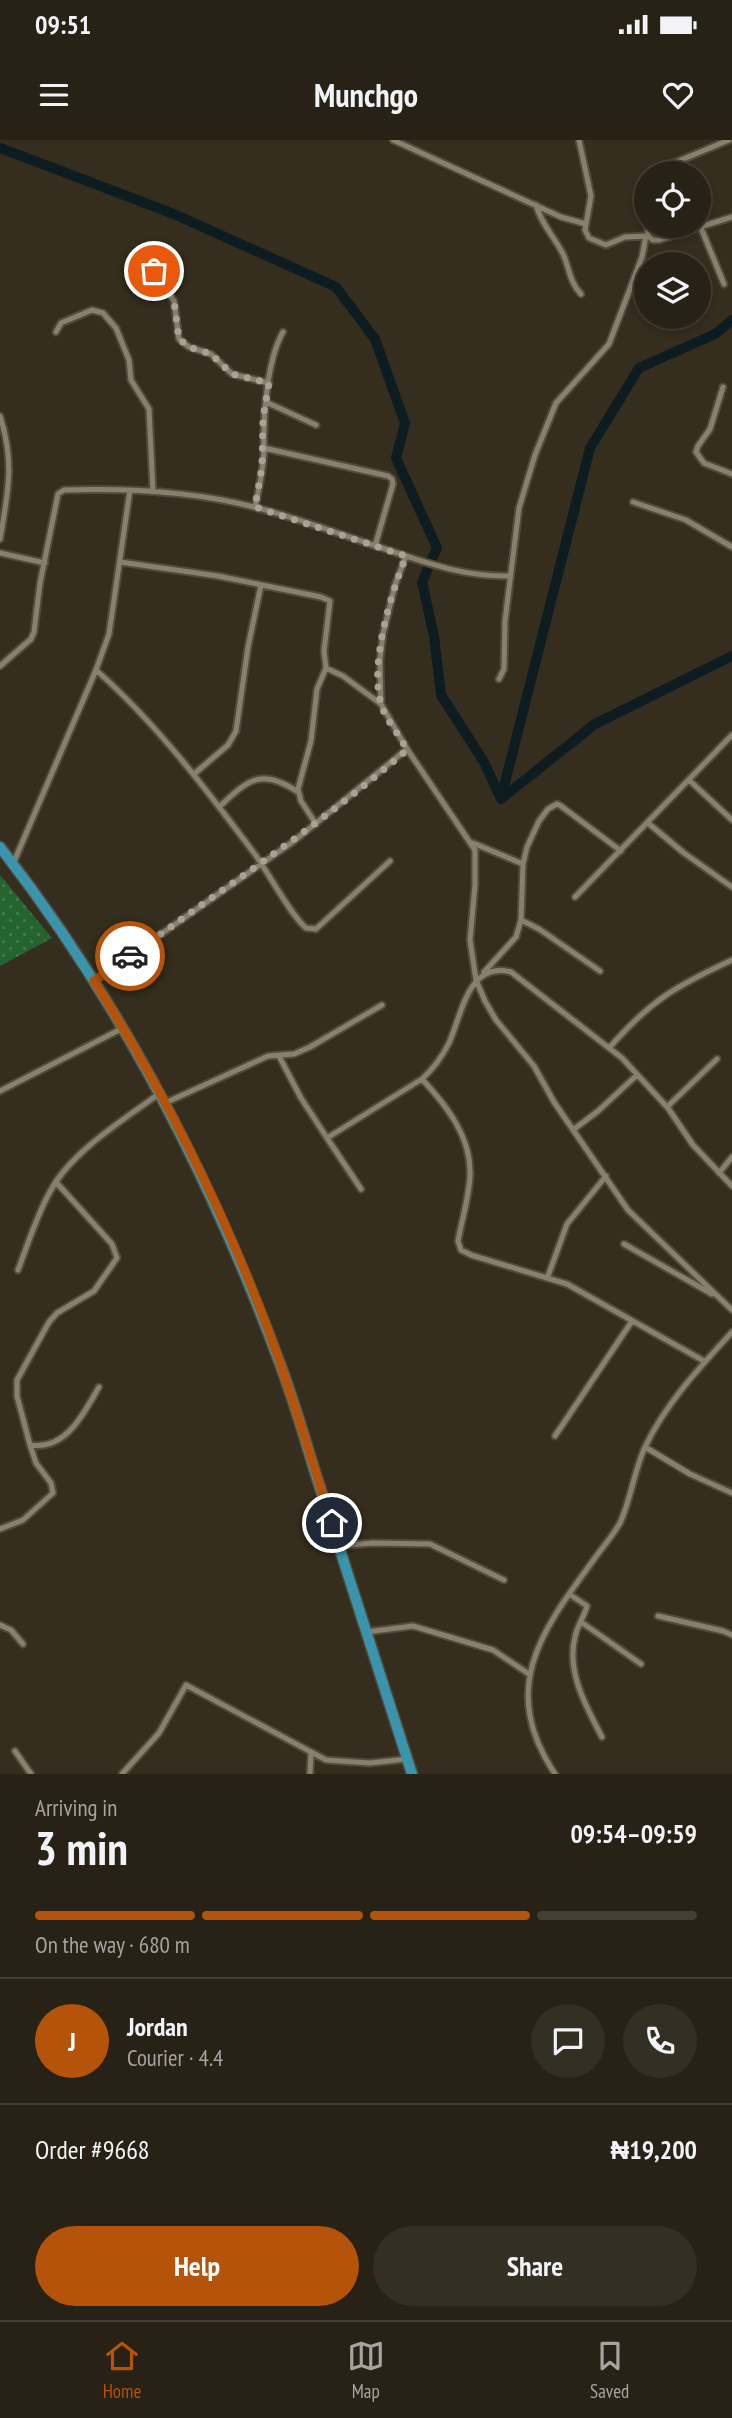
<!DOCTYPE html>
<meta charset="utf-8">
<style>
body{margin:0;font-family:"PT Sans Narrow",sans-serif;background:#342f23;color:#f1f3f6;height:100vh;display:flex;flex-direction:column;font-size:26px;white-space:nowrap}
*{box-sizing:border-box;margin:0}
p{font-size:23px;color:#a5a4a1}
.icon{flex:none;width:38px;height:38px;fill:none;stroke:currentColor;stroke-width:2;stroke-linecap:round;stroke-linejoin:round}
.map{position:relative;height:1634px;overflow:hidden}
.side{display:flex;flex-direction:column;background:#282216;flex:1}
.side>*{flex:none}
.buttons{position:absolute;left:634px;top:21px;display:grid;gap:14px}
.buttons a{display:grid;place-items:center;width:77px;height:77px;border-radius:50%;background:#282216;box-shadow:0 4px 10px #0003,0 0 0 2px #443f35;font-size:35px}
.pin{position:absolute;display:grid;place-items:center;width:60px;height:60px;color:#fff;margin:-30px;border:4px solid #fff;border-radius:50%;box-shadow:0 2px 7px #0007}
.courier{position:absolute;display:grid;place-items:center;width:70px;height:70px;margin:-35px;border:5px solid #b45309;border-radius:50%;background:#fff;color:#222;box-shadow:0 2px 9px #0007}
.summary em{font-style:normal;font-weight:700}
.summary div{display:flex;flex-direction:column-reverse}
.summary{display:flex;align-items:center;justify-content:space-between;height:119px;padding:0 35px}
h1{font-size:46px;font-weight:700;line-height:52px}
.bar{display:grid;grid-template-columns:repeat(4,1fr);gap:10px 7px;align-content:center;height:84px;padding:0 35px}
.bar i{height:9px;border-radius:5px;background:#443f35}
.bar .active{background:#b45309}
.bar p{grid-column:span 4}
.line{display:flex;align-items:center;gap:18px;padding:0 35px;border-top:2px solid #443f35}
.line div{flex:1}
.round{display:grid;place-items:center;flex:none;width:74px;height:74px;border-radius:37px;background:#342f23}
.cta{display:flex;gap:14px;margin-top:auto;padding:14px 35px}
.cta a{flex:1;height:80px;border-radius:42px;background:#b45309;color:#fff;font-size:28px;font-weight:700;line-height:80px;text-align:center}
.cta a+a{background:#342f23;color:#f1f3f6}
.status{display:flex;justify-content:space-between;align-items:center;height:49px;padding:0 35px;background:#282216;direction:ltr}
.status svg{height:19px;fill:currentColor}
header{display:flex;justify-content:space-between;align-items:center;height:91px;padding:0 35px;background:#282216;font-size:32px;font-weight:700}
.dock{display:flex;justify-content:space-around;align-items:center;height:98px;border-top:2px solid #443f35;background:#282216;font-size:19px;color:#a5a4a1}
.dock a{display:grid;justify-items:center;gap:4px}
.dock .active{color:#b45309}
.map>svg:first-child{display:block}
</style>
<div class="status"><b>09:51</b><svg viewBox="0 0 49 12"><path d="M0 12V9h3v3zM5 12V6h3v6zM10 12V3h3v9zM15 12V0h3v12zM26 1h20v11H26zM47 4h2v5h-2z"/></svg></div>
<header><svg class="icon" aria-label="menu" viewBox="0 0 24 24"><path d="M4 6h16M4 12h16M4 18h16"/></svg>Munchgo<svg class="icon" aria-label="heart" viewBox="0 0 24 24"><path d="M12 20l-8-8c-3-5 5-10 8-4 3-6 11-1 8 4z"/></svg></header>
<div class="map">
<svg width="732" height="1634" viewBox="0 0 732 1634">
<defs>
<pattern id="grass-dots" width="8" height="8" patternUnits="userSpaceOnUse" patternTransform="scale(1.75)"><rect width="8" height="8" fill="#246431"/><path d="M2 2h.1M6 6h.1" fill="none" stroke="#447a4e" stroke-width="1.8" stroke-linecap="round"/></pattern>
</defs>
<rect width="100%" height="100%" fill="#352e1e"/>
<path fill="url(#grass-dots)" d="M0,735L52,798L0,826Z"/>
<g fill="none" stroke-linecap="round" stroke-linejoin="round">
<path stroke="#0d1c20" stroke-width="10" d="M0,8L174,74L336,147L375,199L405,283L396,318L437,408L422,442L434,496L441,555L484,622L501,659L595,584L732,516
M501,658L590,308L639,228L715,194L732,180"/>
<defs>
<path id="minor" d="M393,0L561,77L586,84
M579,0L591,56L585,90L589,98L606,105L625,97L648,96
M654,33L657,30L729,0
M536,65C541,84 554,96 563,114C569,127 570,143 581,154
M648,86V96L653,100H659L732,77
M701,88L724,144
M154,131L174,161L179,199L189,207L211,214L232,234L269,243
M56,192L61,183L92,170L103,173L116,188L129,220L131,240L149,269L153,351
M723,247L710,289L698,306L696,312L704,323L732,334
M266,262L316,285
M0,276C15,323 8,352 0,399
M264,308L388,336L392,339L393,344L375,406
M633,362L686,380L732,407
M255,367C259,348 264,328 264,308C263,276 267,220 283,192
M0,413L45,423
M406,416L395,445L383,494L380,520L381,564L407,609L475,710V745L470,800L476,840L485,861L496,880L534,926L554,962L628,1070L732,1170
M120,422L218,436L321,457L330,461L324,511L326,528L317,549L311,601L298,649L301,661L316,684
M0,526L31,499L34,492L40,443L58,354L64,350C128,348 192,351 254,367C295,377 336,393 376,406C422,421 460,437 510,436
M326,528L343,536L381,564
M96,530C156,583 206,649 254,713C269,733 289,773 306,788L316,789L390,721
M499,539L504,529L505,481L519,368L535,315L556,263L609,204L642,117L646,96
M194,634L228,605L236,591L248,507L261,445
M689,640L732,680
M219,667C248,640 261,627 298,652
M648,683L684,713L732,747
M473,703L523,724
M13,724L96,530L109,494L130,350
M575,757L732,595
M521,780L539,789L600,831
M484,832L516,797L521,780L523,724L527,707L539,681L548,669L557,664L561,666L621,711
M94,841L294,701L407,609
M610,907C651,860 676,846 732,820
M279,916L301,958L327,998L422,939C433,929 442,917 449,903C462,874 468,821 511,832L622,918L668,968L693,1005L732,1046
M422,939C446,965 472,997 470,1036C469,1057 462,1079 458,1101L461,1110L471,1115L567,1144L704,1221
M0,951L123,888
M165,963L268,916L294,914L310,907L382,865
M667,967L717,919
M573,990L598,971L637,935
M327,998L361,1049
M719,1033L732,1017
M56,1042L112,1104L117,1118L94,1151L57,1173L49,1182L17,1240V1256L30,1305C66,1311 84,1273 99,1247
M624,1104L712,1154
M18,1130C28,1104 37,1074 51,1050C72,1011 125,979 160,953
M548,1136L567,1084L606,1036
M555,1296L632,1181
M645,1307L690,1334L732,1353
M0,1389L23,1380L53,1353L51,1343L36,1323L30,1305
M339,1406L372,1403L430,1404L504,1440
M569,1454L587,1466C584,1477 577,1486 575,1497C566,1532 587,1568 602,1597
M658,1476L723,1491L732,1495
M581,1482L641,1524
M0,1485L11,1490L23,1504
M366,1492L413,1486L493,1510L529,1534
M15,1611L31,1634
M122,1634L159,1593L186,1545L326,1620L370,1623L407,1619
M310,1634L311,1613
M555,1634C499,1549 540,1493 592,1422C601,1409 612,1397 620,1383C631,1359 634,1331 645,1307C666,1263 700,1227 732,1192"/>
<path id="trunk" d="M0,707C120,861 209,1034 277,1216C292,1254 303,1293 315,1332C348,1432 379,1534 412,1634"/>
</defs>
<use href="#minor" stroke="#514b3d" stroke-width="9"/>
<use href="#trunk" stroke="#514b3d" stroke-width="13"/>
<use href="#minor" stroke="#88806d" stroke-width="5"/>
<use href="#trunk" stroke="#3a95ac" stroke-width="10"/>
</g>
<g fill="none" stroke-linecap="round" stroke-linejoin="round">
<path stroke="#a8a396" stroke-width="7" stroke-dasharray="0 12.6" d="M130,816C224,748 320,685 407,610C400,595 387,582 382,567C368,527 391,454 406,416L255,367L262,327L263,278L269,243L232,234L211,214L189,207L179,199L174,161L154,131"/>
<path stroke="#b45309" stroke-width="9" d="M130,816L94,841C169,960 232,1087 279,1220C298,1274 314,1329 332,1383"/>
</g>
</svg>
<div class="buttons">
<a><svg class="icon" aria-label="locate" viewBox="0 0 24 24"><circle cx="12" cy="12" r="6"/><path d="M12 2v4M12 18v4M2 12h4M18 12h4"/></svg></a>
<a><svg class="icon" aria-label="layers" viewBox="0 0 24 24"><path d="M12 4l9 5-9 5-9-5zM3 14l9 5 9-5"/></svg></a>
</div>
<div class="pin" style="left:154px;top:131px;background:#ea580c"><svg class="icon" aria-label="bag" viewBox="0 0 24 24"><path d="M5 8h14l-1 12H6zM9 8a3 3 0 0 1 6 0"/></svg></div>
<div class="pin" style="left:332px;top:1383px;background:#1f2937"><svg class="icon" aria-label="home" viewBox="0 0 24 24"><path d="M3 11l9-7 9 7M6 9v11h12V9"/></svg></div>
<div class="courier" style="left:130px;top:816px"><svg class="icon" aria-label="car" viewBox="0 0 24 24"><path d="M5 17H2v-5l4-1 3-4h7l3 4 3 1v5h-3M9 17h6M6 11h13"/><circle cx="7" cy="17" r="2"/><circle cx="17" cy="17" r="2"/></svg></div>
</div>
<section class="side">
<div class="summary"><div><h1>3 min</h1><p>Arriving in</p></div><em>09:54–09:59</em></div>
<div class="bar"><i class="active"></i><i class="active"></i><i class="active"></i><i></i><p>On the way · 680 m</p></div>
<div class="line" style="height:126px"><b class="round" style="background:#b45309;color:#fff">J</b><div><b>Jordan</b><p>Courier · 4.4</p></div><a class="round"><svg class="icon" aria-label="chat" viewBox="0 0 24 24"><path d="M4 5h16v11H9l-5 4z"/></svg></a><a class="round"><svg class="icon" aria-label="phone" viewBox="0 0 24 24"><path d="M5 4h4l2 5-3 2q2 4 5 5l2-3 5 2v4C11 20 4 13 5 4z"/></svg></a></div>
<div class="line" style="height:91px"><div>Order #9668</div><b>₦19,200</b></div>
<div class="cta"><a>Help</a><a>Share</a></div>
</section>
<nav class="dock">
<a class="active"><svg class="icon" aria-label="home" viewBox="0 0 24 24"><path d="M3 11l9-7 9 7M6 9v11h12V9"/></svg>Home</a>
<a><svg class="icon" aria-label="map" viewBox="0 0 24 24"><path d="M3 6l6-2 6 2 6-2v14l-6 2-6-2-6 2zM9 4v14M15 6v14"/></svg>Map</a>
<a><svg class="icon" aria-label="saved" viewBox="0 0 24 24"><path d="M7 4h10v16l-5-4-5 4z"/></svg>Saved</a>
</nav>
